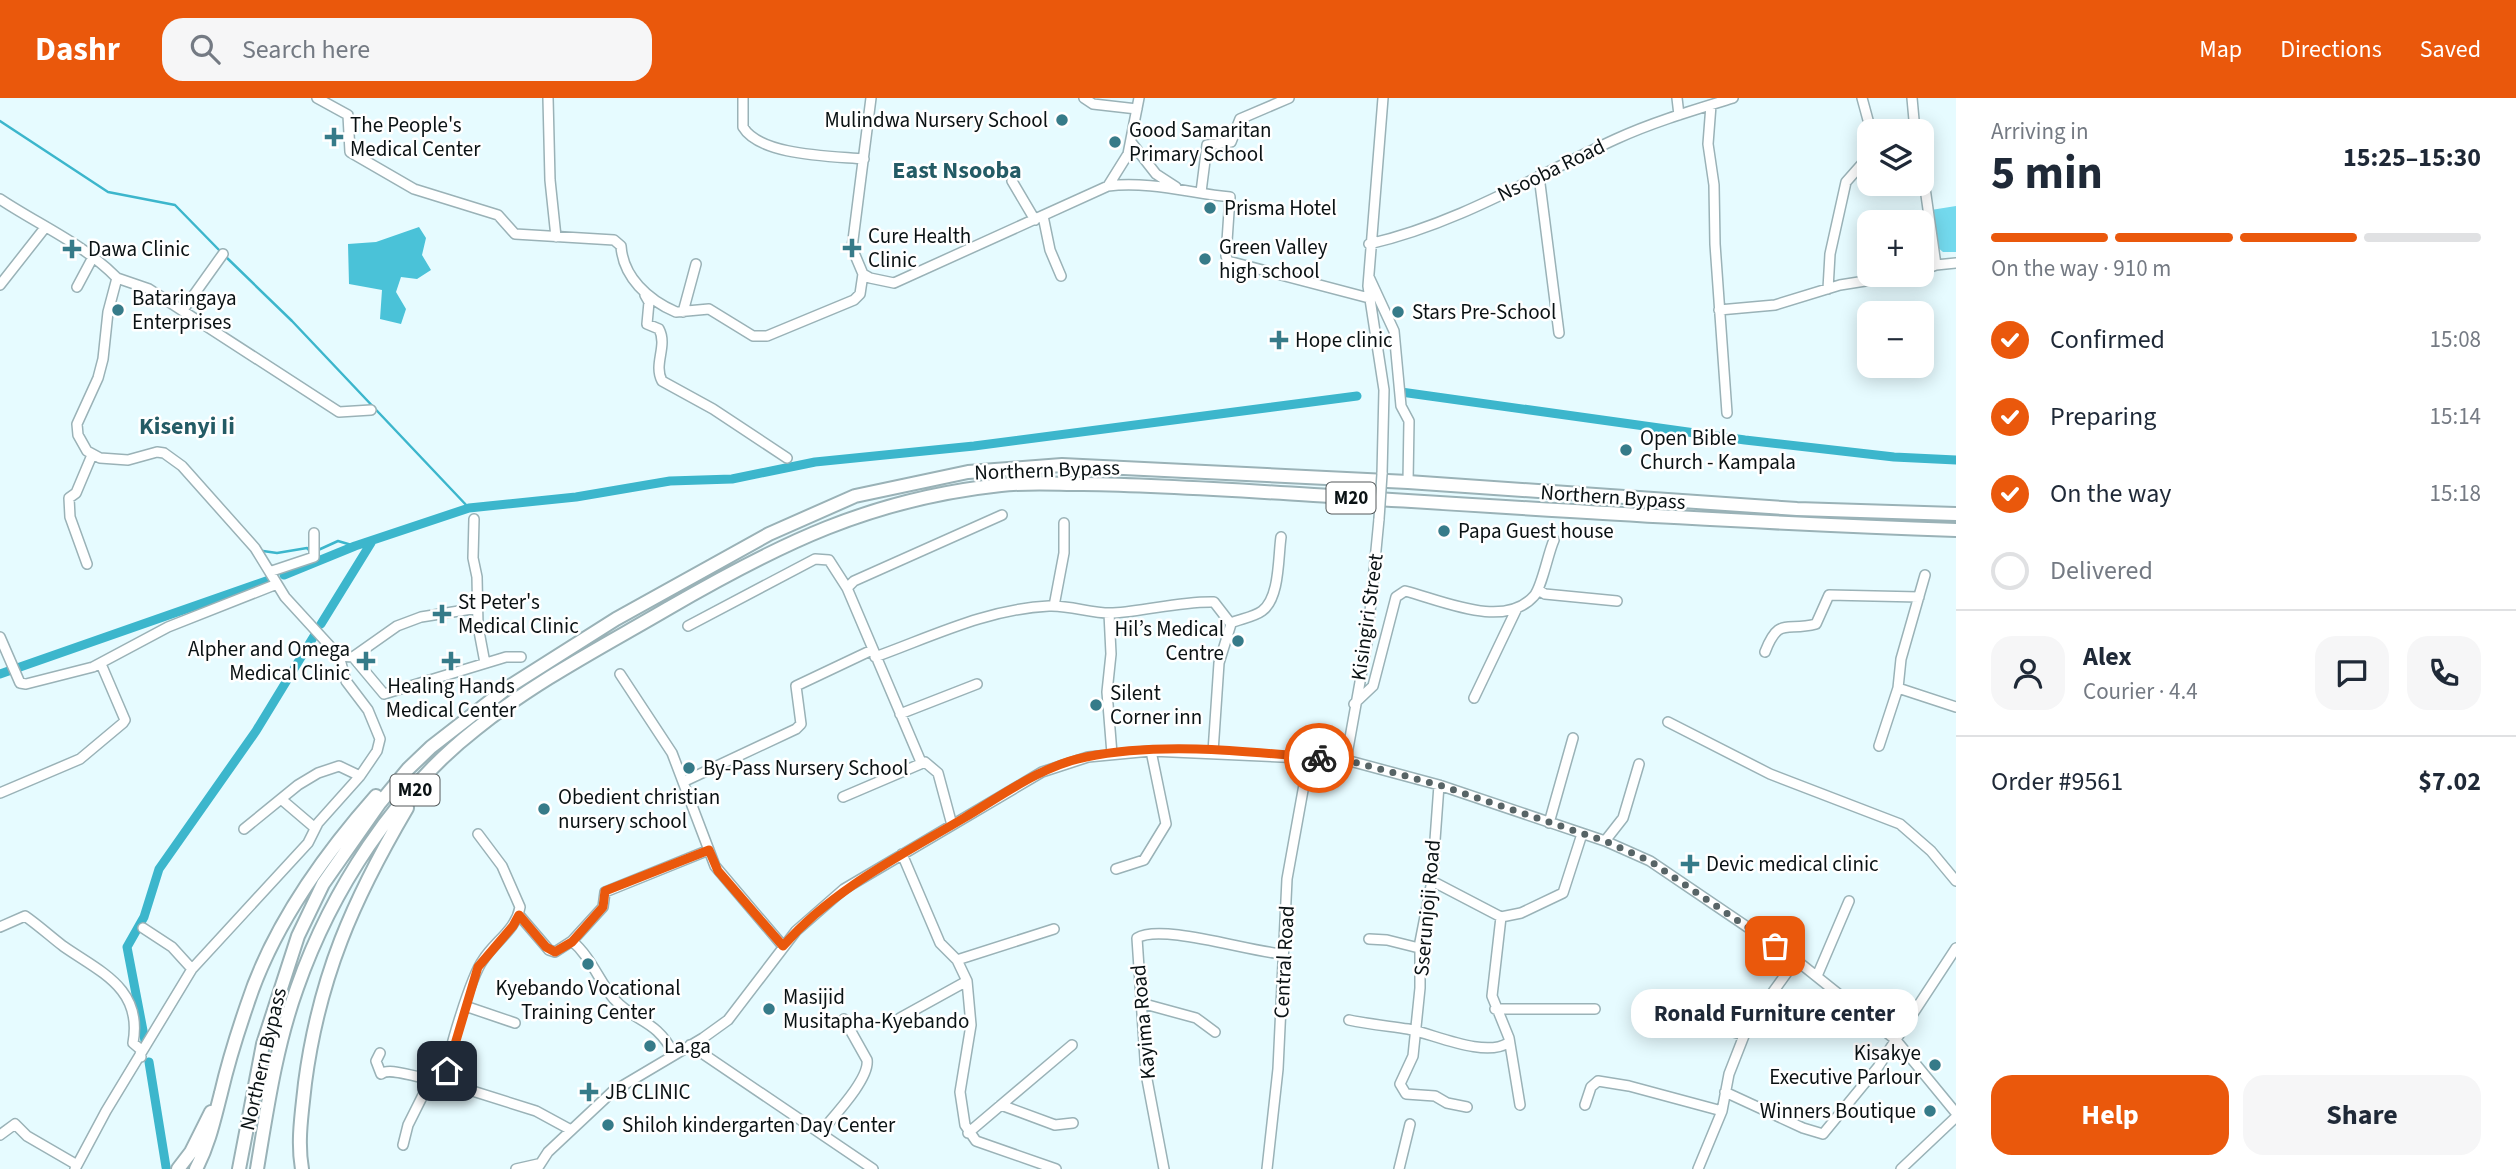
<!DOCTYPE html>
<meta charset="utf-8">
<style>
body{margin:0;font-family:"Source Sans 3",sans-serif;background:#f6f6f7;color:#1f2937;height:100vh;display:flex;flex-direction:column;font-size:26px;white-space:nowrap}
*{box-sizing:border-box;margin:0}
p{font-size:23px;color:#747a83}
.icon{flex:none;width:38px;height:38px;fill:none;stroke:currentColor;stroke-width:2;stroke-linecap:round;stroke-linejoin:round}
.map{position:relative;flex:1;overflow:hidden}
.side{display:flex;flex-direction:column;background:#fff;width:560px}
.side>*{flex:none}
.controls{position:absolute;left:1857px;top:21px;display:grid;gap:14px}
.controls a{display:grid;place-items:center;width:77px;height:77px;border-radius:14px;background:#fff;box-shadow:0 4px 18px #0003;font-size:35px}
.pin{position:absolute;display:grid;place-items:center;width:60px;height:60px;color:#fff;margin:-30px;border-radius:14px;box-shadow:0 4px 10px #0006}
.courier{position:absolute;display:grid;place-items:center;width:70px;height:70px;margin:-35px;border:5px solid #ea580c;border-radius:50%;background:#fff;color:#222;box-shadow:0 2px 9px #0007}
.bubble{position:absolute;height:49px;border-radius:21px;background:#fff;box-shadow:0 4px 18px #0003;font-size:23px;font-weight:700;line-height:49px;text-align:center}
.overview em{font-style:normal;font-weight:700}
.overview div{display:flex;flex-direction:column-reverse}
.overview{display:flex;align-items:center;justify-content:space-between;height:119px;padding:0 35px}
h1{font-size:46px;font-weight:700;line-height:52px}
.bar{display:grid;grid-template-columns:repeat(4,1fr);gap:10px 7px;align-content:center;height:84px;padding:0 35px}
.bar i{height:9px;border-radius:5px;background:#e0e1e3}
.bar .on{background:#ea580c}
.bar p{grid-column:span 4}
.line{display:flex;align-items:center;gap:18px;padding:0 35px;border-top:2px solid #e0e1e3}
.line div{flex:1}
.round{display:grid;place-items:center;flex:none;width:74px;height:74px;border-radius:21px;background:#f6f6f7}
ol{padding:0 35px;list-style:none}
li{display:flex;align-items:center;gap:21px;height:77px}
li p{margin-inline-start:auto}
li .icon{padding:7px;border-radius:50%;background:#ea580c;color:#fff;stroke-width:4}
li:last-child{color:#747a83}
li i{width:38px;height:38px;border:4px solid #e0e1e3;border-radius:50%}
.primary-button{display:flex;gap:14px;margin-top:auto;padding:14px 35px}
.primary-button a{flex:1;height:80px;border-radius:21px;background:#ea580c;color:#fff;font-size:28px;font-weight:700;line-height:80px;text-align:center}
.primary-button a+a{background:#f6f6f7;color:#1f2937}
header{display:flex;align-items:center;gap:42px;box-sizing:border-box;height:98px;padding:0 35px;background:#ea580c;color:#fff}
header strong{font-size:33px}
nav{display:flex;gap:38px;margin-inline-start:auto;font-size:24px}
.search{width:490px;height:63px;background:#f6f6f7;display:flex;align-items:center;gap:18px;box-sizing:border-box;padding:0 24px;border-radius:21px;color:#747a83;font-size:26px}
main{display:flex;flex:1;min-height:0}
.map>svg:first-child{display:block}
</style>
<header>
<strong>Dashr</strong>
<div class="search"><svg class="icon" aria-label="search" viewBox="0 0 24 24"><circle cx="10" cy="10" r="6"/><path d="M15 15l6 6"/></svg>Search here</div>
<nav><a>Map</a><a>Directions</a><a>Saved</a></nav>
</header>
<main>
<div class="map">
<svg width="1956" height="1071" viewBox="0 0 1956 1071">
<rect width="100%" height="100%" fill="#e6fbff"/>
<path fill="#73d9ed" d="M1956,108V154H1943L1937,149L1931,112Z"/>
<path fill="#4ac2d8" d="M419,129L426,140L422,157L431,172L417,181L401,179L396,194L406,211L401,226L380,221L382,192L349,186L348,146L376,144Z"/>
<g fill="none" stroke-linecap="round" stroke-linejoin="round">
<path stroke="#3cb6cc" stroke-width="2.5" d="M0,23L108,94L175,107L220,153
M225,158L292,223L469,410
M263,453L277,455L307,450L310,453
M316,453L338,443L355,448"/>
<path stroke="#3cb6cc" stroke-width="9" d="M1401,294L1745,342L1894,359L1956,362
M284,477L355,448L469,410L576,399L670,383L732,381L815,364L974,348L1357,298
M321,526L371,445
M0,576L272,481
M145,943L127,849L144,819L159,771L256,633L314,538
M149,964L166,1069"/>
<defs>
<path id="minor" d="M317,0L348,17L350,54L414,91L498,117L515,136L614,142L621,148C623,179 648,202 676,214L709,211L753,238H767L854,202L860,196L863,176
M548,0L550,82L556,139
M743,0V29C760,58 832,58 864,61
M871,0L852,150L863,176L870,180L894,185L1108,88L1128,56L1139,0
M1084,0L1093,6L1137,11
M1677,0L1679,17
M1862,0L1871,33
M1912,0L1915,33
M1711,7L1708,46L1714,87L1715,146L1727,315
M1131,44L1156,76L1176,89
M1922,69L1936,167L1956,165
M1539,78L1559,235
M1012,83L1035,122
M1108,88C1149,83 1190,95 1230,99L1226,158L1228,163L1369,200
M1201,94L1207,47L1231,44L1240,21L1289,0
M0,101C39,127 84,146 117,180
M1043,118L1050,152L1061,178
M1369,146C1457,126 1535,78 1616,41C1653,24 1694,12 1733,0
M1922,172L1936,167
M1369,179L1394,233L1401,308L1409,323L1408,384
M117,180L149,191L339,314L371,312
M0,187L44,131
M77,189L93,159
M1828,191L1830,156L1846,84L1869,58
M645,197L649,204L647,226L659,231C668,248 653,266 662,283L713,311L787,360
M183,212L223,156
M1719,212L1775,207L1840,187L1903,177
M683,214L696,166
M1382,376L1384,292L1368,188L1383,0
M474,421L473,460L477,479L478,528L485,565
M87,466L70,419L69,400L76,395L92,357
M272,473L314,459V435
M1925,477L1901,561L1898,590L1956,609
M1538,492L1545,496L1617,503
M1054,508L1064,455V425
M1109,515L1111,556L1107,594L1112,656
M1231,525C1240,521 1254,519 1262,513C1280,500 1278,459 1281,439
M688,528L815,461L829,462L847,490
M0,539L20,585L26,586L93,569L168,529L277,486
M1765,554C1779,518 1786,534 1816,526L1829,497L1919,499
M339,558L353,559L397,528L421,519L478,510
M353,559L384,596L506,559H521
M875,559C933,538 987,511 1049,508C1071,507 1092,516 1113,515C1147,513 1180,503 1214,504L1231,526L1219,565L1213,654
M620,576L672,655L715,768L783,848
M1474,600L1517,510
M1354,606L1373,588L1396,499L1405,493C1441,502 1504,532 1534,498C1542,489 1548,455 1554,442
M900,616L977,586
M1668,624L1770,676L1900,726L1931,753L1956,783
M1879,648L1898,590
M1346,662L1367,545L1379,421
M921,664L847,490L854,483L1002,417
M685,683L796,631L801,626L796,588L872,552
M1439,687L1432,783L1420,844V890L1413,958L1400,986L1406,996L1435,998L1447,1005L1467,1009
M0,695L80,661L123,625L125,622L101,566
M843,699L925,664L938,675L952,727
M281,701L315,730
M1549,725L1573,640
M244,731L298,687L318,675L339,668L360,678
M478,736L502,768L520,809C516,832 495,843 483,862C472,877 445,960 447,977L463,990L536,1013L571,1032
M1605,743L1623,720L1639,666
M902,756L940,845L957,862L967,883L971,927L960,994L965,1027L976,1043L1056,1071
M1116,771L1144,762L1166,726L1151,653
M1432,783L1501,819L1521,815L1563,795L1582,736
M519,817L549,852L555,854L572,843L603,809L605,794L709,752
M1501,819L1492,898L1509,940L1520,1007
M0,829L25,818C38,827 50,838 63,848C100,874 143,890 133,945L140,951L141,959
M143,830L172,849L192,871
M1369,841L1387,842L1419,850
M572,843C591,859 599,883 614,901C637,926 655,920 674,956
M957,862L1054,831
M1817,878L1849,803
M1141,905L1196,920L1215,934
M465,908L515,925
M1495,911H1595
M1679,919L1744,937
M900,920L967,883
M1349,922C1368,926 1388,928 1408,931C1434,936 1484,960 1508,945
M690,947L873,1071
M380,955L376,963L381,976C392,967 426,986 449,981
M1725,994L1803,1030L1823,1036L1878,969L1956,850
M1001,1007L1055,1027L1073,1025
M1585,1007L1591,989L1598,983L1629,988L1722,1013
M820,1035C832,1020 870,981 867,962L844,921
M968,1035L1072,947
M0,1037L15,1026L27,1038L77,1067
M403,1047L408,1027L430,983
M75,1071L106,1013L192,871L308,745L318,725L360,678L377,653L380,641L368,612L346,583L339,558L285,499L255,450L182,368L164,355L157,354L128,362L100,360L87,353L78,337L77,326L98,280L103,261L108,214L117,180
M516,1071L538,1066
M537,1071L548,1054L612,994L703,940L728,922L796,833L844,791L1042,674L1088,659L1151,653L1346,662L1439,687L1605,743L1650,763L1796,862L1896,942L1956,1015
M1164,1071L1146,976L1137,840C1161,825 1250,854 1283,856
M1267,1071L1278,971L1287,781L1309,659
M1399,1071L1410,1026
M1698,1071L1722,1013L1729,976L1747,930L1796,862
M1901,1071L1956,1019"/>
<path id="highway" d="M178,1071L191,1054L211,1014
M196,1071C209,1046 214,1022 221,995C228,965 237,936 247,907C272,829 322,759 376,698
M239,1071L263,946L298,838L323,786L379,706L408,671L431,649L507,590L616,521L769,436L855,398L968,374L1062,367L1408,384L1797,411L1956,416
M257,1071C267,1011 276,948 297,890C331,793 394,695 476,631C534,584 602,549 667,511C779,446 870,401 1001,387C1028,384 1056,386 1083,386C1165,387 1248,393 1330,398C1538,411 1747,425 1956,432
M302,1071C297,1043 302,1014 305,985C319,879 353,802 407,710"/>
</defs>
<use href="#minor" stroke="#9ab2b7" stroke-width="12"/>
<use href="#highway" stroke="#9ab2b7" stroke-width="16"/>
<use href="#minor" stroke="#fff" stroke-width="9"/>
<use href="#highway" stroke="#fff" stroke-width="12"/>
<defs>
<path id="minor-bridge" d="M1379,421L1382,376"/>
</defs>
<use href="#minor-bridge" stroke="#9ab2b7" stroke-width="12" stroke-linecap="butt"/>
<use href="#minor-bridge" stroke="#fff" stroke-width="9"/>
</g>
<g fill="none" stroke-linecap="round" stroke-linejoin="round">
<path stroke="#576466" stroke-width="7" stroke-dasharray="0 12.6" d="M1319,660L1346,662L1439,687L1605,743L1650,763L1775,848"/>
<path stroke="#ea580c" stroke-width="9" d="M447,973L478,869L513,828L519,817L546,849L555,854L572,844L603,809L605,793L709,752L718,773L783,848C833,791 900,758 964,720C1003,697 1041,668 1086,659C1160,644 1244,653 1319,660"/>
</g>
<g fill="#367b89" stroke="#fff" stroke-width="2.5">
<circle cx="1062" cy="22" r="7"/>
<path d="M330.5 28.5h7v7h7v7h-7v7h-7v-7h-7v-7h7z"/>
<circle cx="1115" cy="44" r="7"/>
<circle cx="1210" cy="110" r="7"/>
<path d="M848.5 139.5h7v7h7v7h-7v7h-7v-7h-7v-7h7z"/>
<path d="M68.5 140.5h7v7h7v7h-7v7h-7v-7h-7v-7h7z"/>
<circle cx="1205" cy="161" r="7"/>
<circle cx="118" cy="212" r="7"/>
<circle cx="1398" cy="214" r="7"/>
<path d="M1275.5 231.5h7v7h7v7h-7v7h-7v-7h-7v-7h7z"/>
<circle cx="1626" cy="352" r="7"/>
<circle cx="1444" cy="433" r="7"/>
<path d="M438.5 505.5h7v7h7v7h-7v7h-7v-7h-7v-7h7z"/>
<circle cx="1238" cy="543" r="7"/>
<path d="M362.5 552.5h7v7h7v7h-7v7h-7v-7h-7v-7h7z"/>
<path d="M447.5 552.5h7v7h7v7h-7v7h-7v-7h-7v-7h7z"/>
<circle cx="1096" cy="607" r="7"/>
<circle cx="689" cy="670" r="7"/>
<circle cx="544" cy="711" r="7"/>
<path d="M1686.5 755.5h7v7h7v7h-7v7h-7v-7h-7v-7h7z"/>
<circle cx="588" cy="866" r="7"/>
<circle cx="769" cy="911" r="7"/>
<circle cx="650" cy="948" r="7"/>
<circle cx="1935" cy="967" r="7"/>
<path d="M585.5 983.5h7v7h7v7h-7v7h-7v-7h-7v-7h7z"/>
<circle cx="1930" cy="1013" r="7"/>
<circle cx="608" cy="1027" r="7"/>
</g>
<g text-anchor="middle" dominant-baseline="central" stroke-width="5" stroke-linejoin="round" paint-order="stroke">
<g fill="#fff" stroke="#54595a" stroke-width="2">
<rect x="1326.5" y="384.5" width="49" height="31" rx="5"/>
<rect x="390.5" y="676.5" width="49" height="31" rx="5"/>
</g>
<g font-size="19" font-weight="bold" fill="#0a1214">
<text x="1351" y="400">M20</text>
<text x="415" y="692">M20</text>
</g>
<g font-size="21" fill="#0a1214" stroke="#fff" text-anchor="start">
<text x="1048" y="22" text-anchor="end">Mulindwa Nursery School</text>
<text x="350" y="27">The People's<tspan x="350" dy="24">Medical Center</tspan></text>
<text x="1129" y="32">Good Samaritan<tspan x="1129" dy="24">Primary School</tspan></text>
<text x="1224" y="110">Prisma Hotel</text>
<text x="868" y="138">Cure Health<tspan x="868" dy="24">Clinic</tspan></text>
<text x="1219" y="149">Green Valley<tspan x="1219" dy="24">high school</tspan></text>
<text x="88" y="151">Dawa Clinic</text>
<text x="132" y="200">Bataringaya<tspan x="132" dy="24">Enterprises</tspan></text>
<text x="1412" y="214">Stars Pre-School</text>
<text x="1295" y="242">Hope clinic</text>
<text x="1640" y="340">Open Bible<tspan x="1640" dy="24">Church - Kampala</tspan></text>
<text x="1458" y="433">Papa Guest house</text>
<text x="458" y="504">St Peter's<tspan x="458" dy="24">Medical Clinic</tspan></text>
<text x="1224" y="531" text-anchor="end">Hil’s Medical<tspan x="1224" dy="24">Centre</tspan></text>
<text x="350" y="551" text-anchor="end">Alpher and Omega<tspan x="350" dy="24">Medical Clinic</tspan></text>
<text x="451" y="588" text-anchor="middle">Healing Hands<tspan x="451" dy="24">Medical Center</tspan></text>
<text x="1110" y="595">Silent<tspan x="1110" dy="24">Corner inn</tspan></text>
<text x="703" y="670">By-Pass Nursery School</text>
<text x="558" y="699">Obedient christian<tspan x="558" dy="24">nursery school</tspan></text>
<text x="1706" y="766">Devic medical clinic</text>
<text x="588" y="890" text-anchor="middle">Kyebando Vocational<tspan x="588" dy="24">Training Center</tspan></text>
<text x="783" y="899">Masijid<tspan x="783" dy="24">Musitapha-Kyebando</tspan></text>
<text x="664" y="948">La.ga</text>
<text x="1921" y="955" text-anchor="end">Kisakye<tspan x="1921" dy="24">Executive Parlour</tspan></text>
<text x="605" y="994">JB CLINIC</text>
<text x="1916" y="1013" text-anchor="end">Winners Boutique</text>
<text x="622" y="1027">Shiloh kindergarten Day Center</text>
</g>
<g font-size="21" fill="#0a1214" stroke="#fff">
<text transform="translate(1551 72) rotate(-26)">Nsooba Road</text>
<text transform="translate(1047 372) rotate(-2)">Northern Bypass</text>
<text transform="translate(1613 399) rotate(4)">Northern Bypass</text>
<text transform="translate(1367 519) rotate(-82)">Kisingiri Street</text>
<text transform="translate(1427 810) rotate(-85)">Sserunjoji Road</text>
<text transform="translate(1284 864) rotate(-87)">Central Road</text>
<text transform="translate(1143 924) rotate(-95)">Kayima Road</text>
<text transform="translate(263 961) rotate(-77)">Northern Bypass</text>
</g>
<g font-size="24" font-weight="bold" fill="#235b65" stroke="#fff">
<text x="957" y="72">East Nsooba</text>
<text x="187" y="328">Kisenyi Ii</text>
</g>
</g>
</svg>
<div class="controls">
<a><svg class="icon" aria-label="layers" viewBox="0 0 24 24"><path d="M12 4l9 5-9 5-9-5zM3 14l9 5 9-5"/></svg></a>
<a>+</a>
<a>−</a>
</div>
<div class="pin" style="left:1775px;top:848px;background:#ea580c"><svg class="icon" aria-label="bag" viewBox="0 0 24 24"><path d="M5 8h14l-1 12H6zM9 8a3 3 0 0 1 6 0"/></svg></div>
<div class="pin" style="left:447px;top:973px;background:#1f2937"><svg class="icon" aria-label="home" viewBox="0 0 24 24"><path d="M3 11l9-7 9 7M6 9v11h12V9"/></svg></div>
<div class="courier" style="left:1319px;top:660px"><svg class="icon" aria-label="bike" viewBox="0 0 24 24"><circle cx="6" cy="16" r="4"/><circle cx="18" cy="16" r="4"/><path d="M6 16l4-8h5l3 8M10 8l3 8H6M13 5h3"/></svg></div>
<div class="bubble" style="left:1631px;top:891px;width:287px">Ronald Furniture center</div>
</div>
<section class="side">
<div class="overview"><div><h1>5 min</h1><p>Arriving in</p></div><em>15:25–15:30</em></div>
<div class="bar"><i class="on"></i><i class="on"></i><i class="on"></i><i></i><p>On the way · 910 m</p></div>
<ol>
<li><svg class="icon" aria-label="check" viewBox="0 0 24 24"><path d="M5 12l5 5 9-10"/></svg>Confirmed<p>15:08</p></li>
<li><svg class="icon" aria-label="check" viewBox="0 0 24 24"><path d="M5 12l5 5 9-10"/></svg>Preparing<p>15:14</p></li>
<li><svg class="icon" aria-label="check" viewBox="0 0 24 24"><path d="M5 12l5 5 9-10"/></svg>On the way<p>15:18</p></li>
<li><i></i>Delivered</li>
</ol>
<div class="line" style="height:126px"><a class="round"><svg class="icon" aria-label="person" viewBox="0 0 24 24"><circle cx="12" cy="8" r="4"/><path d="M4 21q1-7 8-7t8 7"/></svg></a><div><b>Alex</b><p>Courier · 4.4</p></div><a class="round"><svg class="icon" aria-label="chat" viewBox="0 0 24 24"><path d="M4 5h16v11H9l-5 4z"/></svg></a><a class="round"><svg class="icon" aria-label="phone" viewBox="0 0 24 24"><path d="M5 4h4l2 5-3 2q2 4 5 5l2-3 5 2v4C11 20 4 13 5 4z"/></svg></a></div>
<div class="line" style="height:91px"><div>Order #9561</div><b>$7.02</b></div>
<div class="primary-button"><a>Help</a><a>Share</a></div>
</section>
</main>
